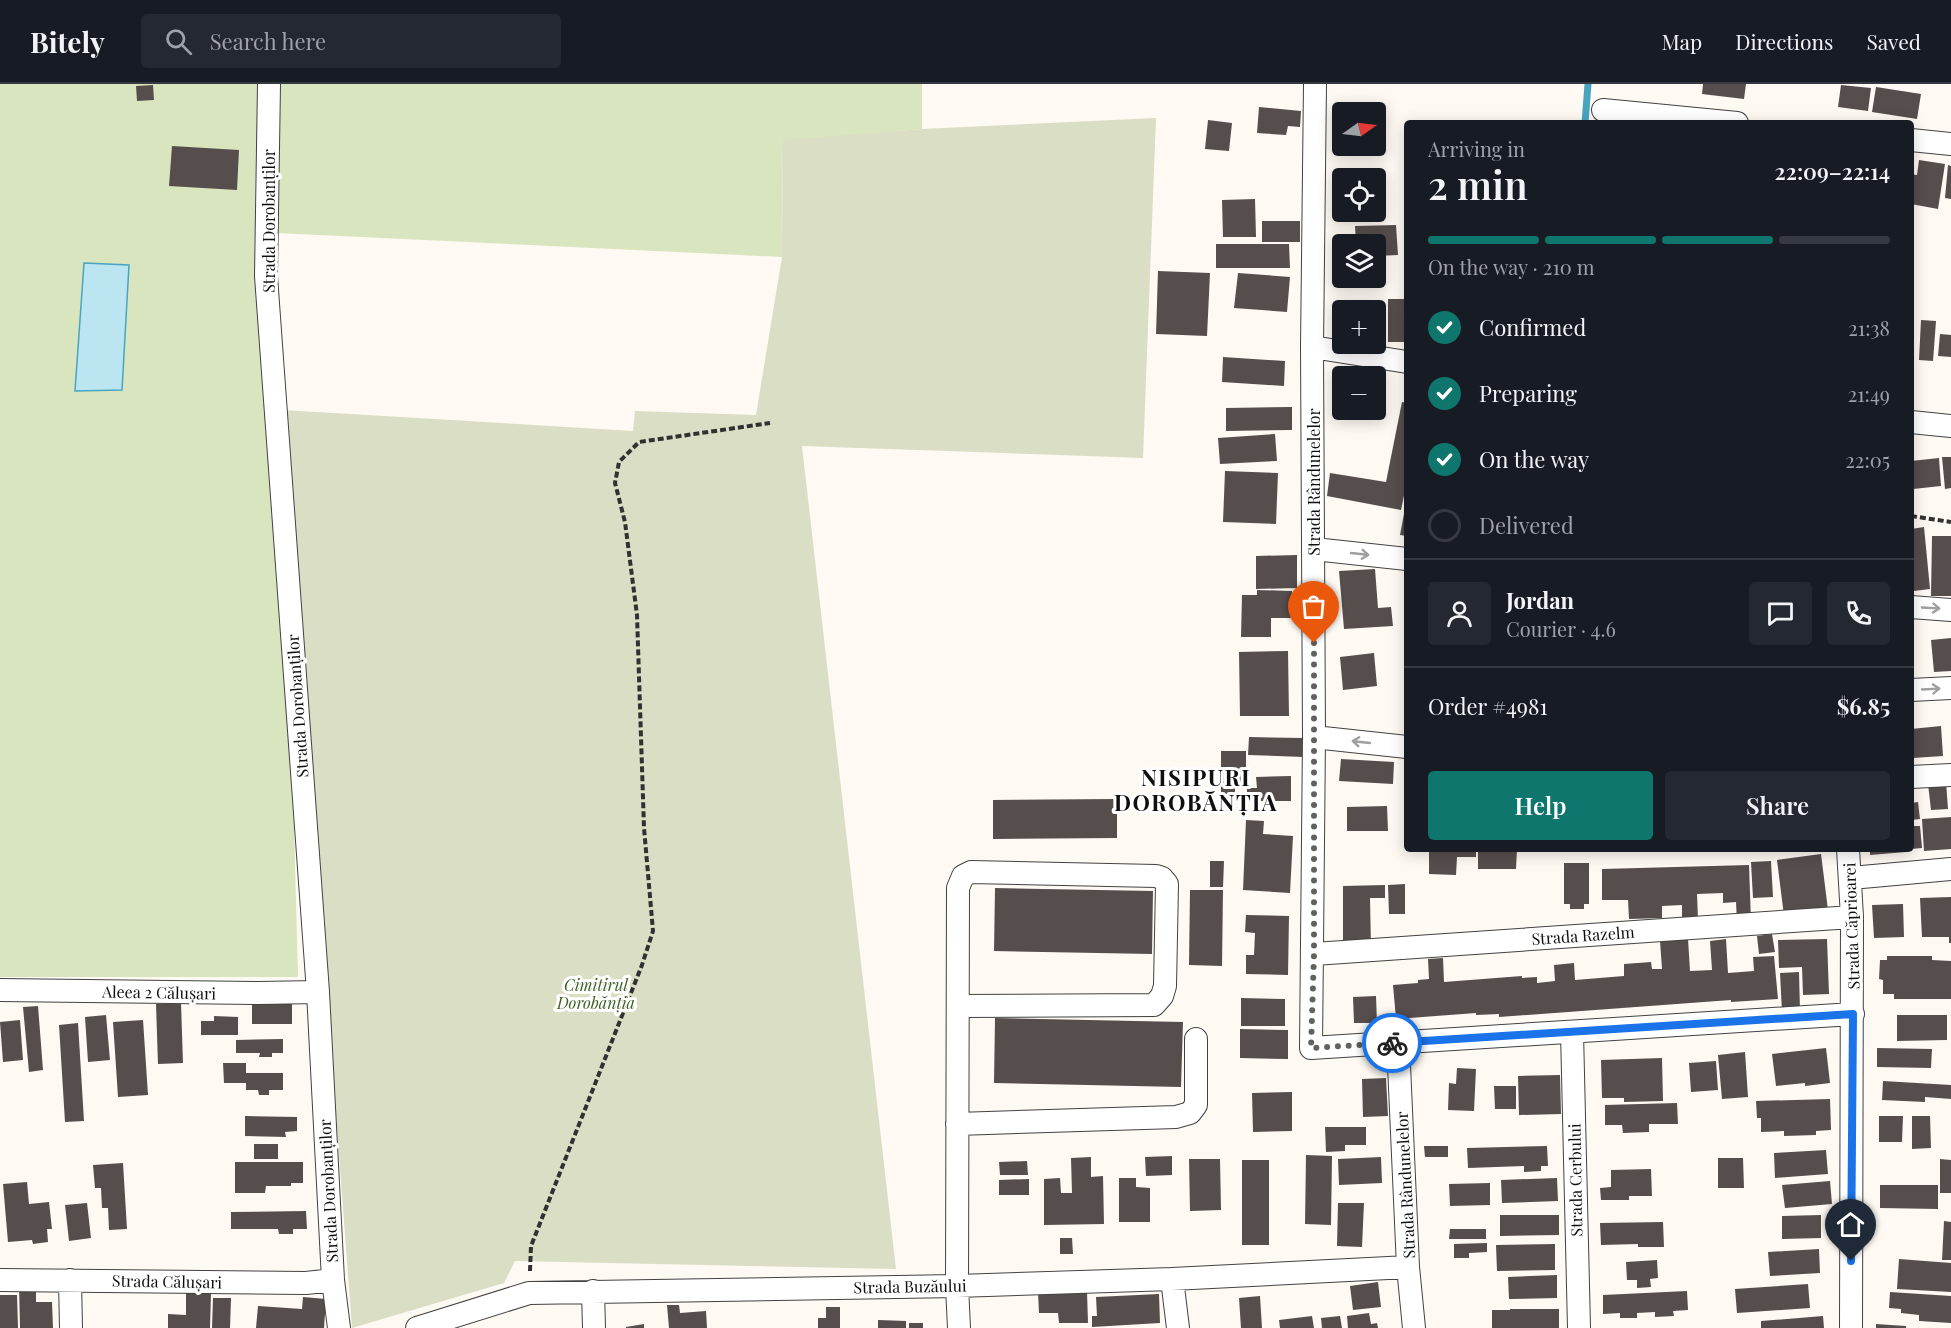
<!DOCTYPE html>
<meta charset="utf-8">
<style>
body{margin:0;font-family:"Playfair Display",serif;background:#242831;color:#f1f3f6;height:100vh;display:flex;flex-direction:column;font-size:22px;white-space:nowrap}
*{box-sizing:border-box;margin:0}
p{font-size:20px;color:#9ea1a6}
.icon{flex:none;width:33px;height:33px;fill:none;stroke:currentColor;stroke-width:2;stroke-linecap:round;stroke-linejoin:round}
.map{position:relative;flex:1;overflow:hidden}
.drawer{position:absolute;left:1404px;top:36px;width:510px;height:732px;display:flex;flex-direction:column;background:#171b24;border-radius:6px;box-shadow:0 3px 15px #0003}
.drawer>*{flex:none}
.needle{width:39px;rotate:76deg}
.controls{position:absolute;left:1332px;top:18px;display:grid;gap:12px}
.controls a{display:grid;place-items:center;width:54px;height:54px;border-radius:6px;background:#171b24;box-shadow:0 3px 15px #0003;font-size:30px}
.pin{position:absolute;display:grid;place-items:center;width:51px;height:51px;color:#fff;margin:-62px -26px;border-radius:50% 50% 50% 0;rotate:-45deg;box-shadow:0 0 6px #0007}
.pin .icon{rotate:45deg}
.courier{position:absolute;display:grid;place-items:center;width:60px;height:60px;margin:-30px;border:4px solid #1a73e8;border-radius:50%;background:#fff;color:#222;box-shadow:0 2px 8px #0007}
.summary em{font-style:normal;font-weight:600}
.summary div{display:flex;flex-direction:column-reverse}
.summary{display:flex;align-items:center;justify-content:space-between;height:102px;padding:0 24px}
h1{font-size:39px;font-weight:600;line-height:45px}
.bar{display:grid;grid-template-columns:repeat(4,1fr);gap:9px 6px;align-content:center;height:72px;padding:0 24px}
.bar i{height:8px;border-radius:4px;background:#363941}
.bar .current{background:#0f766e}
.bar p{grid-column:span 4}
.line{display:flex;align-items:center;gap:15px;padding:0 24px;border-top:2px solid #363941}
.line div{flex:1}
.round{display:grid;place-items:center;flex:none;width:63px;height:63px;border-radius:6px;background:#242831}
ol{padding:0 24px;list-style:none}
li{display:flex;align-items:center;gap:18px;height:66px}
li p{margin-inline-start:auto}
li .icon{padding:6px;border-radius:50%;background:#0f766e;color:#fff;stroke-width:4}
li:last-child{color:#9ea1a6}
li i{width:33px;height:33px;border:3px solid #363941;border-radius:50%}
.cta{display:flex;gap:12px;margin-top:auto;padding:12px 24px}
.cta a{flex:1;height:69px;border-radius:6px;background:#0f766e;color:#fff;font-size:24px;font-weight:600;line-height:69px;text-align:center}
.cta a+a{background:#242831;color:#f1f3f6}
header{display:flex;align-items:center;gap:36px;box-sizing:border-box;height:84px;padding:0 30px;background:#171b24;border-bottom:2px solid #363941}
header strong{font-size:28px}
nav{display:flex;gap:33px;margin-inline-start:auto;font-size:21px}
.search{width:420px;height:54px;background:#242831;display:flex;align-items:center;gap:15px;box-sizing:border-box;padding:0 21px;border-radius:6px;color:#9ea1a6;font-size:22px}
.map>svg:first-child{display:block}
</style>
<header>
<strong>Bitely</strong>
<div class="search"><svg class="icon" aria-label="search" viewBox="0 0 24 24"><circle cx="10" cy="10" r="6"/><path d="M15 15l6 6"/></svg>Search here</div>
<nav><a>Map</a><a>Directions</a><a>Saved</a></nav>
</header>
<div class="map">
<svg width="1951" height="1244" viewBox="0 0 1951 1244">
<rect width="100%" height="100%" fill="#fef9f2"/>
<path fill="#d9e5be" d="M0,0H922V45L783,57L782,173L276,149L283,326L298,893H0Z"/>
<path fill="#dadec4" d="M1156,34L1143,374L802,362L896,1185L515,1177L504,1199L352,1244L283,326L633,347L635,327L756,331L782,173L783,56L922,45Z"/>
<path fill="#bbe5f0" stroke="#49a4c0" stroke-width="1.5" d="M84,179L129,181L122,306L75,307Z"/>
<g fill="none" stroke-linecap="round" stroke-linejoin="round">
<path stroke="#49a4c0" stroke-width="7" d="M1585,39L1588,0"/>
</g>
<path fill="#564e4c" d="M1703,0H1746L1744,15L1702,10Z
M153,1L154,16L137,17L136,2Z
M1841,1L1871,4L1868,27L1838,23Z
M1876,3L1921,10L1917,35L1872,28Z
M1259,23L1301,27L1300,43L1288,42L1286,51L1257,49Z
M1208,36L1232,39L1229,67L1205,65Z
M172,62L239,66L237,106L169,102Z
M1919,76L1945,80L1938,125L1911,120V90L1917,91Z
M1948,81L1951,82V115L1945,114Z
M1255,115L1256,153H1223L1222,116Z
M1262,137H1300V158H1262Z
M1396,141L1398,171L1376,172V160H1356L1355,142Z
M1216,160H1289L1290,184H1216Z
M1158,187L1210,189L1207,252L1156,250Z
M1238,189L1290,193L1287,228L1234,224Z
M1388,215H1407V258H1388Z
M1921,236L1936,237L1933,277L1919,276Z
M1940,250L1951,251V273L1938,272Z
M1223,273L1285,277L1284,302L1222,298Z
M1402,318L1407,319V397L1401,426L1327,412L1330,389L1386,398Z
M1292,323V346L1226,347V324Z
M1275,350L1277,377L1220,380L1218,354Z
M1942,373H1951V404L1945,405Z
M1939,374L1941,402L1913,405L1911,377Z
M1225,387L1278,389L1276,440L1223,438Z
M1406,419H1407V452L1400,451Z
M1924,443L1930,505L1914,507L1911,476V445Z
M1932,452H1951V512H1931Z
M1297,471V504L1256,505V472Z
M1375,485L1378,524L1391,523L1393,542L1344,545L1339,487Z
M1257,506L1292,507L1291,534H1271V553H1241L1242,511H1257Z
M1951,554V587L1934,588L1931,556Z
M1288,567L1289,632H1240L1239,568Z
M1374,569L1377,602L1343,606L1340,573Z
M1941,642L1943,672L1913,674L1911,645Z
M1249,653L1304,654V673L1248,671Z
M1221,667H1246V699H1235V722H1221Z
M1341,675L1394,678L1393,700L1339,697Z
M1291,692V717H1247V704H1257L1256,693Z
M1946,698L1948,725L1931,726L1928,700Z
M1117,715V754L993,755V716Z
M1918,718L1920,735L1911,736V719Z
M1387,722L1388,747H1347V723Z
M1951,733V765L1924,767L1922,735Z
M1246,736L1264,737L1263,750L1293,752L1290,809L1243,806Z
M1911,742H1920L1922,764L1911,765Z
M1429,765H1476V773H1457L1456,791L1429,790Z
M1478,765H1517L1516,785H1478Z
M1870,765H1905L1906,768L1870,771Z
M1821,770L1828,826L1784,832L1777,776Z
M1210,777H1224L1223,803H1210Z
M1771,777L1773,813L1753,814L1751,778Z
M1564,779H1589V820H1584V825H1570V820H1564Z
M1749,781L1751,837L1737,838L1736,818L1723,819V809L1697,810L1698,836H1682V821L1662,822V834L1629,835L1628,816H1602V785Z
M1405,800V830H1389L1388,801Z
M1385,801V814H1370L1371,863H1343V802Z
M995,804L1153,807L1152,870L994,867Z
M1190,806H1223L1222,882L1189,881Z
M1951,813V859H1949V853H1922L1920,814Z
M1903,820L1904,853L1874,854L1872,821Z
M1246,831L1289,832L1288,891L1246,890V871H1254L1255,849L1245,848Z
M1772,850L1775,868L1759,870L1757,852Z
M1688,855L1690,887L1712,886L1710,857L1726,855L1728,889L1754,887L1753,873L1774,872L1778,915L1731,918V916L1499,933V930L1476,931V929L1396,935L1393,901L1418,899V896L1429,895L1428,875L1443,874L1444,898L1522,892V894L1537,893V899L1555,897L1554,881L1574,879L1575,896L1624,892V880L1651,878L1652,885H1662L1660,857Z
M1827,855L1829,910L1803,911L1802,883L1779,884L1778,856Z
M1887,872H1932V876L1951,877V915H1894V910H1883V896L1879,895L1880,876H1887Z
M1799,888L1800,927L1782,928L1780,889Z
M1376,912L1377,939H1354L1353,913Z
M1241,914L1285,915V942H1241Z
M292,917V940H252V918Z
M181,919L183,979L158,980L156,920Z
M38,922L43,986L29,988L23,923Z
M106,931L110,976L88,978L85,933Z
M1897,931H1947V956L1897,957Z
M214,932L238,933V951H201V937H214Z
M995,934L1183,938L1181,1003L994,999Z
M20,936L23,976L3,978L0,938Z
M143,936L148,1011L118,1013L113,938Z
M78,939L84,1037L65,1038L59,941Z
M1240,945L1288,946V975L1240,974Z
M283,955V969H272V973H259L260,969H236V956Z
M1826,964L1830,999L1805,1002V999L1776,1002L1772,970Z
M1877,964L1932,965L1931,984L1877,983Z
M1745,968L1748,1013L1722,1015L1718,971Z
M1662,974L1663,1017L1624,1018V1014H1602L1601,976Z
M1716,977L1718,1006L1691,1008L1689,979Z
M223,979H246V989H283V1006H269V1011H259L258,1006H246V999H224Z
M1457,984L1476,985L1474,1027L1448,1026L1449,999L1456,1000Z
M1560,991L1561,1030L1519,1031L1518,992Z
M1386,994L1388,1032L1363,1033L1362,995Z
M1883,997L1951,1001V1015L1925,1013V1018L1882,1016Z
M1494,1002H1516V1025H1495Z
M1292,1008V1047L1253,1048L1252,1009Z
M1830,1015L1831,1046L1816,1047V1051L1784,1052V1047L1761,1048V1034H1757L1756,1017Z
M1677,1019L1678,1040H1649V1048L1623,1049L1622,1041H1605V1021Z
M245,1032L297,1033V1047L285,1048L286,1053L245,1052Z
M1879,1032H1903L1902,1058H1879Z
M1912,1032H1930L1931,1064L1912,1065Z
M1325,1043H1366V1061H1345V1067L1326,1068Z
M254,1060H278V1075H254Z
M1424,1062H1448V1073H1425Z
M1547,1062L1548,1082H1541V1087L1524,1088V1082L1468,1084L1467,1064Z
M1826,1066L1828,1090L1775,1094L1774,1069Z
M1306,1071L1332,1072L1331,1141L1305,1140Z
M1172,1072V1091L1146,1092L1145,1073Z
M1091,1073V1093L1103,1092L1104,1140L1044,1141V1095L1060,1094L1061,1109H1072L1071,1074Z
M1381,1073L1382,1099L1339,1101L1338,1075Z
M1718,1074H1743L1744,1104H1718Z
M1189,1075H1220L1221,1126L1190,1127Z
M1940,1075L1951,1076V1109H1940Z
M1242,1076H1269V1161H1242Z
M1027,1077L1028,1091H1000L999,1078Z
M235,1078H303V1099H291V1102H266L265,1109H235Z
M123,1079L127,1145L109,1146L108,1124H102L101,1104H95L93,1081Z
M1651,1085L1652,1112H1629V1116H1601L1600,1104L1611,1103V1086Z
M1119,1094H1136V1103L1150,1104V1138H1119Z
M1557,1094L1558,1117L1502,1119L1501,1096Z
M1029,1095V1111H999V1096Z
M1830,1097L1832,1120L1785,1124L1782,1101Z
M27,1098L29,1120L49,1118L52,1145H47L48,1158L33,1160L32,1156L8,1158L3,1100Z
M1490,1099V1121L1450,1122L1449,1100Z
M1880,1101H1938V1125L1880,1124Z
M87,1119L91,1154L69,1157L65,1121Z
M1338,1119H1364L1362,1163L1337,1162Z
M306,1127L307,1145H293V1150H279L278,1145H231V1128Z
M1500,1131H1559V1151L1500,1152Z
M1821,1131V1154L1782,1155V1132Z
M1944,1137L1951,1138V1176H1942Z
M1663,1138L1664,1163H1638V1160L1601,1161L1600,1139Z
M1450,1145H1486V1155H1449Z
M1060,1154H1072L1073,1170H1060Z
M1487,1159V1168L1469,1169V1174H1454V1160Z
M1555,1160V1186L1497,1187L1496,1161Z
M1819,1165L1820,1189L1770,1192L1768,1168Z
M1899,1175L1951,1179V1208L1897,1205Z
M1657,1176L1658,1194L1650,1195L1651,1203L1637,1204V1196H1627L1626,1178Z
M1557,1191V1214L1509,1215L1508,1193Z
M1378,1198L1381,1223L1353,1226L1350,1202Z
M19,1200H36V1218H52L53,1244H20Z
M1808,1200L1810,1224L1737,1229L1735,1205Z
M1687,1207L1688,1226L1673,1227L1674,1232L1655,1233V1228L1637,1229V1234H1620V1229L1603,1230V1211Z
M1038,1208H1087L1088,1239H1059L1058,1229H1039Z
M1890,1208L1951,1212V1239L1919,1237V1231L1901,1229V1225L1889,1224Z
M186,1209H211L210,1244H168V1230L186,1231Z
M1159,1210L1160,1239L1092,1243V1232H1097L1096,1213Z
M0,1211H17L18,1244H0Z
M1260,1212L1262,1244H1241L1239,1214Z
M303,1213L326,1215L324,1244H256L258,1222L302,1225Z
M213,1214H231L230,1244H212Z
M667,1221H679L680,1229L706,1227L707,1244H669Z
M826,1223H840V1244H818V1234H826Z
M1510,1225H1559V1244H1492V1226H1510Z
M1369,1229L1371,1240L1377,1239L1378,1244H1348L1347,1232Z
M1312,1232L1314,1244H1280L1279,1236Z
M1340,1232L1342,1244H1322L1321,1234Z
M1823,1232L1824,1244H1761V1237Z
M878,1236L906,1237V1244H878Z
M909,1239H923V1244H909Z
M644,1240V1244H626V1243Z
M1876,1240L1906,1242V1244H1876Z"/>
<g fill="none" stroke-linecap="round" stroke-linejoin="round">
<defs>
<path id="minor" d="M269,0L266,192L318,908L333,1196L339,1244
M1315,0L1312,263L1314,653L1311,964L1853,930
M1603,26L1737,39
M1911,56L1951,60
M1312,263L1407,278
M1911,338L1951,342
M1314,465L1407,475
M1911,523L1951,526
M1911,606L1951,604
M1314,653L1407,663
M1911,693L1951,691
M1848,765L1852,833L1851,1244
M1851,794L1951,785
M1314,870L1852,833
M0,906L258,909L318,908
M958,922L1154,921L1162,912L1165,902L1167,800L1162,794L1156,792L971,788L963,792L958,804L957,1202L959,1244
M1572,948L1579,1244
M1398,959L1408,1183L1414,1244
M957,1040L1176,1033L1190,1029L1196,1021V955
M1172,1195L1178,1244
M0,1196L306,1199L333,1196
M70,1196L71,1244
M593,1207L594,1244
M417,1244L529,1209L957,1202L1172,1195L1408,1183"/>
</defs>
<use href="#minor" stroke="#424242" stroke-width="24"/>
<path stroke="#313131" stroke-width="4" stroke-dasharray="6 3" stroke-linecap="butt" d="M1911,432L1951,438
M530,1187L531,1162L642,881L653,847L644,744L637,531L625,438L615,399L619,378L639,358L770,339"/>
<use href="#minor" stroke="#fff" stroke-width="22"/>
</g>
<defs><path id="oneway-shaft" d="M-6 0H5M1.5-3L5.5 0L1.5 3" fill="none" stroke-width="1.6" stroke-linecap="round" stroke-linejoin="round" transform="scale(1.5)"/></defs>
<g stroke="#9f9f9f">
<use href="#oneway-shaft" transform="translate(1360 470) rotate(6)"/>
<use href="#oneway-shaft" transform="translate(1931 524) rotate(3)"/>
<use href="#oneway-shaft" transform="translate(1931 605) rotate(-3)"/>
<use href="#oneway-shaft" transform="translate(1361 658) rotate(-174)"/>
</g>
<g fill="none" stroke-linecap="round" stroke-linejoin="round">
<path stroke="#63615e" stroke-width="6" stroke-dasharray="0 10.8" d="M1314,559V870L1311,964L1392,959"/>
<path stroke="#1a73e8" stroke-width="8" d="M1392,959L1853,930L1851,1177"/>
</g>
<g text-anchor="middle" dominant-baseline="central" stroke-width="6" stroke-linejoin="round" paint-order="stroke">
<g font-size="16" fill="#0f0f0f" stroke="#fff">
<text transform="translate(268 137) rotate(-90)">Strada Dorobanților</text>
<text transform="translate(1313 398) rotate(-90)">Strada Rândunelelor</text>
<text transform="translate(297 622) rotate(-94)">Strada Dorobanților</text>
<text transform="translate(1851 842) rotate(-92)">Strada Căprioarei</text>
<text transform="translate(1583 851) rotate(-4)">Strada Razelm</text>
<text transform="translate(159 908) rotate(1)">Aleea 2 Călușari</text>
<text transform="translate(1575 1096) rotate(-91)">Strada Cerbului</text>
<text transform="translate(1405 1101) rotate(-93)">Strada Rândunelelor</text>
<text transform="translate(328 1107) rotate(-93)">Strada Dorobanților</text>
<text transform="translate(167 1197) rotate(1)">Strada Călușari</text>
<text transform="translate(910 1202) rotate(-1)">Strada Buzăului</text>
</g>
<g font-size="16" font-style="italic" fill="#3b6125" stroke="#fff">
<text x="596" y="900">Cimitirul<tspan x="596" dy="18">Dorobănția</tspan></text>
</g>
<g font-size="22" font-weight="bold" letter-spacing="1.5" fill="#0f0f0f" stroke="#fff">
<text x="1196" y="693">NISIPURI<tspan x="1196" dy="25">DOROBĂNȚIA</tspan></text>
</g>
</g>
</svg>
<div class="controls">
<a><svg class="needle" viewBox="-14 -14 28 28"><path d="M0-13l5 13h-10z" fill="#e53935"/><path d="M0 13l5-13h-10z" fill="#9ea1a6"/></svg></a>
<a><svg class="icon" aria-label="locate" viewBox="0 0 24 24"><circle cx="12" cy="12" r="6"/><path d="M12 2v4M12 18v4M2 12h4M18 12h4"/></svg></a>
<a><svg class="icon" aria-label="layers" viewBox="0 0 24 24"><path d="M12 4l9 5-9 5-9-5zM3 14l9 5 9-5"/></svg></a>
<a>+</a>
<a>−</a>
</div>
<div class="pin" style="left:1314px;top:559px;background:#ea580c"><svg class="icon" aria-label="bag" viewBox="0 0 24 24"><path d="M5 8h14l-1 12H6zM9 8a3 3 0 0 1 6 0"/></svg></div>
<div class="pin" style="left:1851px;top:1177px;background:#1f2937"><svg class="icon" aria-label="home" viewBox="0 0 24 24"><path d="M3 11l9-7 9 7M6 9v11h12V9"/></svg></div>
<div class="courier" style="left:1392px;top:959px"><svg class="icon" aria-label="bike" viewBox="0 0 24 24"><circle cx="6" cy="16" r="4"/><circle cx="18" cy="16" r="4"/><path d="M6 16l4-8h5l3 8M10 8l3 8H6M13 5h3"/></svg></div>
<section class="drawer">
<div class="summary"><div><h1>2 min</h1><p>Arriving in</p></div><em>22:09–22:14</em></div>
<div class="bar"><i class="current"></i><i class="current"></i><i class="current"></i><i></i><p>On the way · 210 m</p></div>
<ol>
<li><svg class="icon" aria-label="check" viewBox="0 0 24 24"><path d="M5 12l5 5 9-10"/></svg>Confirmed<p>21:38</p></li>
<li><svg class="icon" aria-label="check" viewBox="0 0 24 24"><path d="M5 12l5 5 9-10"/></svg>Preparing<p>21:49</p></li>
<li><svg class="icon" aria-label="check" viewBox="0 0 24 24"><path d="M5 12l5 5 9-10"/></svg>On the way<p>22:05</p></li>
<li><i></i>Delivered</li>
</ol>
<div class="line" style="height:108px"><a class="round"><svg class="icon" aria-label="person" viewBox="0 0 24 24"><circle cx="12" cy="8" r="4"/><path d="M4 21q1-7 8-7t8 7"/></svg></a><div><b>Jordan</b><p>Courier · 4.6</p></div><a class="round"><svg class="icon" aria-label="chat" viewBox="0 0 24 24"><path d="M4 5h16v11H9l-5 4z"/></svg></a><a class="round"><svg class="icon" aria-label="phone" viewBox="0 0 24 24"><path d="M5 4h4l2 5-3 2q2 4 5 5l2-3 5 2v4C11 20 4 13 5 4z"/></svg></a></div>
<div class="line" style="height:78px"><div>Order #4981</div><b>$6.85</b></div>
<div class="cta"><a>Help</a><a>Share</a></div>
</section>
</div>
